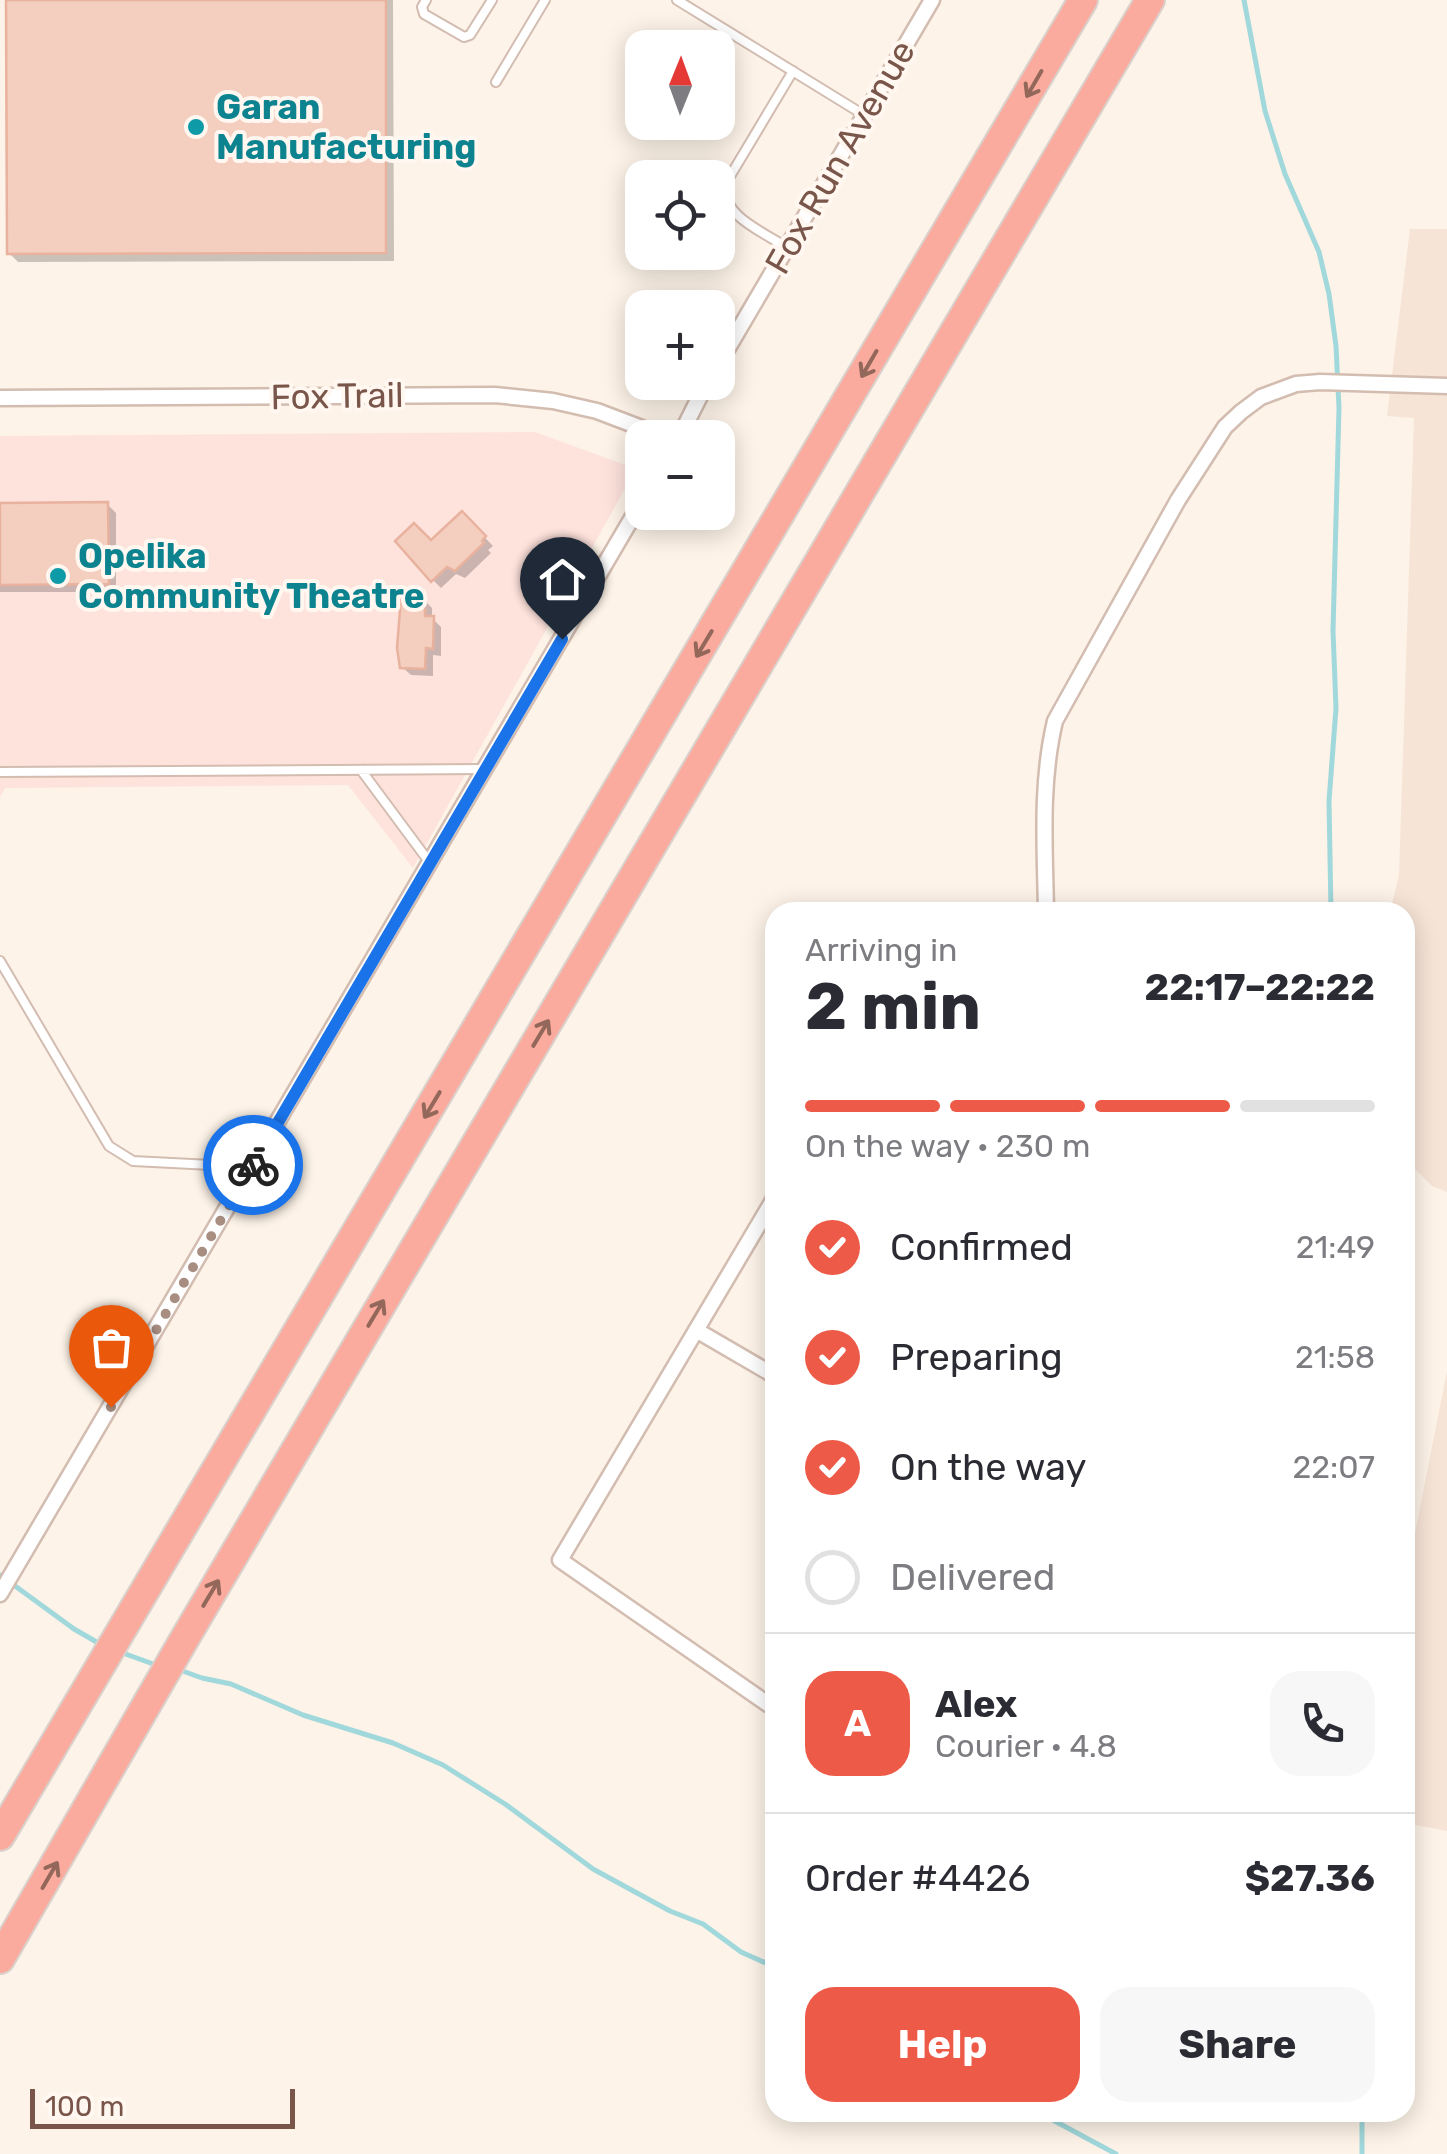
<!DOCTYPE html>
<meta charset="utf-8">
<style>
body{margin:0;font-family:Rubik,sans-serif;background:#f7f7f7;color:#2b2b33;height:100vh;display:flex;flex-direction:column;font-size:38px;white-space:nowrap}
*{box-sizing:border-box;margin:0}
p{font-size:32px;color:#7c7c81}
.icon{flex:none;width:55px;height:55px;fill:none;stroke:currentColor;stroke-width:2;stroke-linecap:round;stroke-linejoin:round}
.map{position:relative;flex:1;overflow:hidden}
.drawer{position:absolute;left:765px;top:902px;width:650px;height:1220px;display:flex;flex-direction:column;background:#fff;border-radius:30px;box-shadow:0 5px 25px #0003}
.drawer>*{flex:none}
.needle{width:65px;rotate:1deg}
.buttons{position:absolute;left:625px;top:30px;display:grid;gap:20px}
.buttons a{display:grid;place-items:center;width:110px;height:110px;border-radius:20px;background:#fff;box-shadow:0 5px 25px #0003;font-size:50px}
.scale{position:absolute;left:30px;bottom:25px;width:265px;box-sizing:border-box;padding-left:10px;border:5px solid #7a564a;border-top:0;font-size:28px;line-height:35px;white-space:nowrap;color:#7a564a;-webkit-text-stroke:8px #fff7f0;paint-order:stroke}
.pin{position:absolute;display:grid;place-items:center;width:85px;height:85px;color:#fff;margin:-102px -42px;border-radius:50% 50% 50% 0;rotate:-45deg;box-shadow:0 0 10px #0007}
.pin .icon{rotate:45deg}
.courier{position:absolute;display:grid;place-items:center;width:100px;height:100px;margin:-50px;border:8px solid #1a73e8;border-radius:50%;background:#fff;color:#222;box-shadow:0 2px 12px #0007}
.summary em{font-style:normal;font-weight:700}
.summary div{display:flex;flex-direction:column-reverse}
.summary{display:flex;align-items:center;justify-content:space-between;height:170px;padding:0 40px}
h1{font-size:65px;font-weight:700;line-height:75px}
.bar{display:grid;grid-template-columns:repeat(4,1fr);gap:15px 10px;align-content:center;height:120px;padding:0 40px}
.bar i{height:12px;border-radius:8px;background:#e1e1e2}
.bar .active{background:#ed5b48}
.bar p{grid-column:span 4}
.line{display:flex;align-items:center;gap:25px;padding:0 40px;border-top:2px solid #e1e1e2}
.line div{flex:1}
.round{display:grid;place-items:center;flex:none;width:105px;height:105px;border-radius:30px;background:#f7f7f7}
ol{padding:0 40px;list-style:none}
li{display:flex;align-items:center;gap:30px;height:110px}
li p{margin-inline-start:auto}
li .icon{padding:10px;border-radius:50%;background:#ed5b48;color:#fff;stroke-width:4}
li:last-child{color:#7c7c81}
li i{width:55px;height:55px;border:5px solid #e1e1e2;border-radius:50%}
.action{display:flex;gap:20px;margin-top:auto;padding:20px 40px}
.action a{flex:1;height:115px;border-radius:30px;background:#ed5b48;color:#fff;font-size:40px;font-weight:700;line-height:115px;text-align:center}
.action a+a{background:#f7f7f7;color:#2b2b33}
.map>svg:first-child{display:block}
</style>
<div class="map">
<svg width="1447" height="2154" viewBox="0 0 1447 2154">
<rect width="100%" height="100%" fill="#fdf3e8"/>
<path fill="#f6e4d6" d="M1410,229H1447V1192L1432,1186L1405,1159V912H1390L1399,875L1414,418L1387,416Z
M1447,1371V1831L1405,1823V1584Z"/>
<path fill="#fee2dc" d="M535,432L636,469L413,868L348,785L5,788L0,797V436Z"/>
<path fill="#0003" d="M9,0H393L394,261L18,262L9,253Z
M107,504L116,513V592H0V505Z
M462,514L493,546L488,550L491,553L465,578L456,574L441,588L413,560Z
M424,600L432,608V618L441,627V656L433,655V676L411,675L402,667Z"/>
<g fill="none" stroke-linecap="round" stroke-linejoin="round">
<path stroke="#a1d8db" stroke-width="5" d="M1244,0L1265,111L1285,174L1319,252L1329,294L1336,346L1339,408L1333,631L1336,708L1329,801L1331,912
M0,1575L74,1629L100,1644
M120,1652L156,1665
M177,1669L202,1678L231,1684L303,1715L393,1743L443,1765L505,1804L593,1869L670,1911L703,1924L741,1952L775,1967
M1038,2112L1116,2154
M1362,2112V2154"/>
</g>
<path fill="#f4cebe" stroke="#e8b29e" stroke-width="2.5" d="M6,0H386V253L7,254Z
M108,502L109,584L0,585V503Z
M462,511L486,536L482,541L484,543L455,571L447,567L431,582L395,541L414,523L431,540Z
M401,597H425V616H434L433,649L426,648L425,669L400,668L397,648Z"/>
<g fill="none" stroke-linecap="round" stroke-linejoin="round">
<defs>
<path id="lane" d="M426,0L422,7L424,14L464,37L470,35L492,0
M677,0L864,115
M496,82L545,0
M786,247C762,231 719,215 726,183L793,71
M361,770L430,863
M0,772L485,769
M0,961L109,1146L133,1161L211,1165L243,1182"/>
<path id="street" d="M718,365L932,0
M0,398L495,395L553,401L597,411L668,438
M679,438L707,382
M1046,912C1045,848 1040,784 1055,721L1178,500L1225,427L1241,412L1261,397L1296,384L1320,382L1447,386
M775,1197L560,1560L775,1709
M696,1330L775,1376
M0,1594L642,501"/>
<path id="highway" d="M0,1836L1083,0
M0,1959L185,1638L1150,0"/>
</defs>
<use href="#lane" stroke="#d3bcb0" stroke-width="12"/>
<use href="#street" stroke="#d3bcb0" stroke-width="19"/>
<use href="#highway" stroke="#dad0cc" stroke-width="32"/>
<use href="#lane" stroke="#fff" stroke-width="8"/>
<use href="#street" stroke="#fff" stroke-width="14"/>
<use href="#highway" stroke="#faab9d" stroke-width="28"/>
</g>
<defs><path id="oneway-shaft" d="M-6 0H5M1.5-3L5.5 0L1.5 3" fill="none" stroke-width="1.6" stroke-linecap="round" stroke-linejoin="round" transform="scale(2.5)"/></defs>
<g stroke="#94675b">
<use href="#oneway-shaft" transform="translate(1034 84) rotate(120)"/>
<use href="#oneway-shaft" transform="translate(869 364) rotate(120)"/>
<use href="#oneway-shaft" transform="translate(704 644) rotate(121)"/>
<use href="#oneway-shaft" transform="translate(541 1033) rotate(-59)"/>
<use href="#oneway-shaft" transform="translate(432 1105) rotate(121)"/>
<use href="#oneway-shaft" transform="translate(376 1313) rotate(-59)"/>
<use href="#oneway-shaft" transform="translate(211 1593) rotate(-59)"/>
<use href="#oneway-shaft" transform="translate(50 1875) rotate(-60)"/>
</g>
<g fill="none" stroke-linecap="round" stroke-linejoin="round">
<path stroke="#a88d81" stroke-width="10" stroke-dasharray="0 18" d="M111,1407L253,1165"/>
<path stroke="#1a73e8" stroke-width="12" d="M253,1165L562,639"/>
</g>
<g fill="#0f9aa8" stroke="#fff7f0" stroke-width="4">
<circle cx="196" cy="127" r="10"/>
<circle cx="58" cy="576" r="10"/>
</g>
<g text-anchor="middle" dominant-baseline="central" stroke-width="8" stroke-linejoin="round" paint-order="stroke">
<g font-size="35" font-weight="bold" fill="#0d838f" stroke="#fff7f0" text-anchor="start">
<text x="216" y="107">Garan<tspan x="216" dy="40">Manufacturing</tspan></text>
<text x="78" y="556">Opelika<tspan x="78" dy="40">Community Theatre</tspan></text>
</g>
<g font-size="35" fill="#7a564a" stroke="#fff7f0">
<text transform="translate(840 157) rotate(-60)">Fox Run Avenue</text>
<text transform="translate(337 396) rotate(-1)">Fox Trail</text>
</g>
</g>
</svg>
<div class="buttons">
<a><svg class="needle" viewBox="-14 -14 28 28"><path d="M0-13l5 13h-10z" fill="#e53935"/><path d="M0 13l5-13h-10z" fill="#7c7c81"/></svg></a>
<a><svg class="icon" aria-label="locate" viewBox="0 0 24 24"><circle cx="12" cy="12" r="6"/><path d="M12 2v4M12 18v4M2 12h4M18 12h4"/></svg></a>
<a>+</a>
<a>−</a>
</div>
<div class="scale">100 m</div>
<div class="pin" style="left:111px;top:1407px;background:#ea580c"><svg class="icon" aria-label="bag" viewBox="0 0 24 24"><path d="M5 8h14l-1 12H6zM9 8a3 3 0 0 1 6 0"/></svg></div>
<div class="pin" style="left:562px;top:639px;background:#1f2937"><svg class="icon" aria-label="home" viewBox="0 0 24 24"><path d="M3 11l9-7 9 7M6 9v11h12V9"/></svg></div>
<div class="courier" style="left:253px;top:1165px"><svg class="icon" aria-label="bike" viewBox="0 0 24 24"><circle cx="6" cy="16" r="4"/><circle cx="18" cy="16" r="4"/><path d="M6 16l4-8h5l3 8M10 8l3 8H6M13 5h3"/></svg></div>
<section class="drawer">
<div class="summary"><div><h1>2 min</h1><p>Arriving in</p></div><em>22:17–22:22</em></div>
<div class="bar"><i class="active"></i><i class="active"></i><i class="active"></i><i></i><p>On the way · 230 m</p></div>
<ol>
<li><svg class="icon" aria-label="check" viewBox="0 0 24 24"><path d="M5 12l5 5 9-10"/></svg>Confirmed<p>21:49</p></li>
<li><svg class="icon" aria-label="check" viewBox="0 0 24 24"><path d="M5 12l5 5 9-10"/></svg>Preparing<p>21:58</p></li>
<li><svg class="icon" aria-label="check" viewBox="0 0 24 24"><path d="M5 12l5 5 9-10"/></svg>On the way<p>22:07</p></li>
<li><i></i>Delivered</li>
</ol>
<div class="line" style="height:180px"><b class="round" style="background:#ed5b48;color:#fff">A</b><div><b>Alex</b><p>Courier · 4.8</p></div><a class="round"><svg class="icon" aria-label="phone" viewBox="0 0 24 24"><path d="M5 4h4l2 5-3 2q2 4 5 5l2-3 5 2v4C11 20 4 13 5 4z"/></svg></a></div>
<div class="line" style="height:130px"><div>Order #4426</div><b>$27.36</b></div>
<div class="action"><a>Help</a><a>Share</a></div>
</section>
</div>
